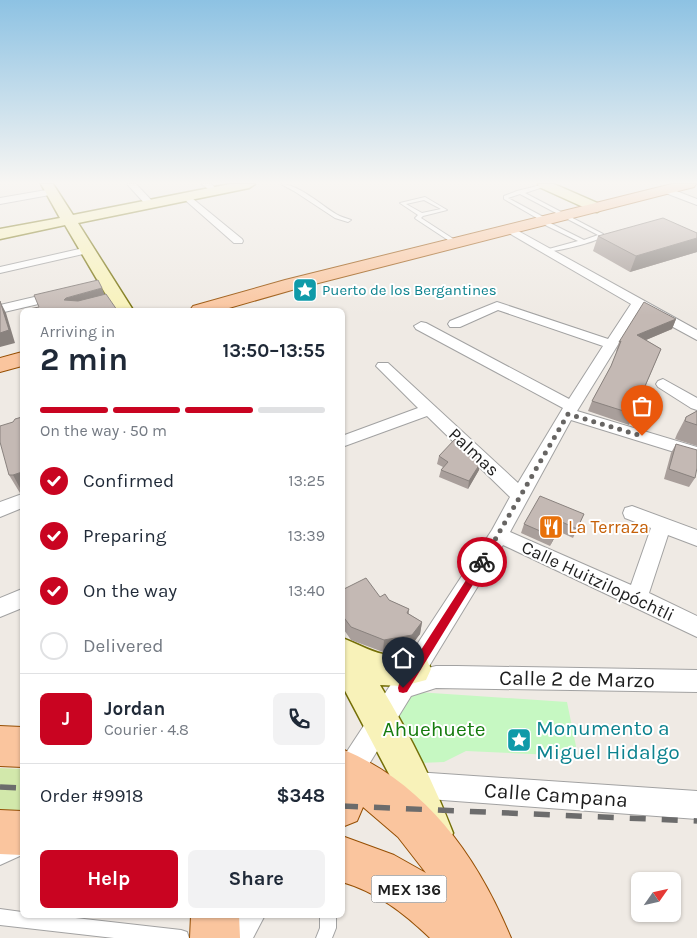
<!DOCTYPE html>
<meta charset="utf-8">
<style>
body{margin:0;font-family:Karla,sans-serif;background:#f2f2f3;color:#1f2937;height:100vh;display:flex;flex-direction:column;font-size:19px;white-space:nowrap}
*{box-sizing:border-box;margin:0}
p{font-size:16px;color:#747a83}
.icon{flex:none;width:28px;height:28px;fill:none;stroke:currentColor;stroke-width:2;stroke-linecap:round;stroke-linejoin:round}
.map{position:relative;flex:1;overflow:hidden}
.sheet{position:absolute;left:20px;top:308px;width:325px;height:610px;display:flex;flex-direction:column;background:#fff;border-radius:8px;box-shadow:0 1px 4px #0004}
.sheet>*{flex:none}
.needle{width:32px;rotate:56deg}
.controls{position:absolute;left:631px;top:872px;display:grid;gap:10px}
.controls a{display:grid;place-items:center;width:50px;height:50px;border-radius:8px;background:#fff;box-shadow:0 1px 4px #0004;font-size:25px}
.pin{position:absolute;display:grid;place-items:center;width:42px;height:42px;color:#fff;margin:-51px -21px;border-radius:50% 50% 50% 0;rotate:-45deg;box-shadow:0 0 5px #0007}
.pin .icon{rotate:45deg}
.courier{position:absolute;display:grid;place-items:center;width:50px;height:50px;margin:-25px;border:4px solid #c90421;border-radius:50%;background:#fff;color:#222;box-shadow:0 1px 6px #0007}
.headline em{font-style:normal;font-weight:700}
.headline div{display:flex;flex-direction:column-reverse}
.headline{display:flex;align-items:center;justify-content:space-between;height:85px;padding:0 20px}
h1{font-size:32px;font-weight:700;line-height:38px}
.bar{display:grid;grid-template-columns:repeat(4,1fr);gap:8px 5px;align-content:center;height:60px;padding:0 20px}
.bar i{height:6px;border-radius:4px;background:#e0e1e3}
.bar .on{background:#c90421}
.bar p{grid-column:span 4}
.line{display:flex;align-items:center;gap:12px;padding:0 20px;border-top:1px solid #e0e1e3}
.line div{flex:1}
.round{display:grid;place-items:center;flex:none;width:52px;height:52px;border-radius:8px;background:#f2f2f3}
ol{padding:0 20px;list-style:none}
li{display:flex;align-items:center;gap:15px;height:55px}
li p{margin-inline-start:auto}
li .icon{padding:5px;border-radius:50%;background:#c90421;color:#fff;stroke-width:4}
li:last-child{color:#747a83}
li i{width:28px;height:28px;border:2px solid #e0e1e3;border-radius:50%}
.button{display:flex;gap:10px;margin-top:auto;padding:10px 20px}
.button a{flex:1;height:58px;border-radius:8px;background:#c90421;color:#fff;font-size:20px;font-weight:700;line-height:58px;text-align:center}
.button a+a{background:#f2f2f3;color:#1f2937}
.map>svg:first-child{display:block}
</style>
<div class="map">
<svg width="697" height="938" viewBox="0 0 697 938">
<rect width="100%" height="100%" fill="#efeae4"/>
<path fill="#d2e8ab" d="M0,768L22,769V815L0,814Z"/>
<path fill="#c6f8c2" d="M417,692L567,702L578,756L466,751L444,762L420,763L396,721L403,702Z"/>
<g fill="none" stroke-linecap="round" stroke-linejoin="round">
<defs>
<path id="lane" d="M281,184C298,184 321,205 336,214C341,217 346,218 351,220L348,222L335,218L294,191Z
M545,184L549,185L525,193L603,234V236C598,242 554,252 545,252V250L578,241L541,223L540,222L542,221L504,199V196L517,191ZM520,194L598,235L584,240L548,222L550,221L549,220L508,198Z
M425,197L447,210L423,216L421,218L458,242V244H454L416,219L415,218L418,215L400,203ZM424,200L441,209L422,213L406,204Z
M22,841V855L0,865V851Z
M0,909L22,912V915H49L181,930L187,932L189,938H114L0,925Z
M320,915H336V928L332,938H316L320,928Z"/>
<path id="street" d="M127,184H136L153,202V206H147Z
M202,184H211L219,191L214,194Z
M666,187L697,199V205L663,192V188Z
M52,189L55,190V194L0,204V198Z
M187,194L242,239L243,241L242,243H234L184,199V195Z
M511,227L697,330V340L640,309L577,411L697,447V459L571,420L510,532L631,585L651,528L625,518L623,513L625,508L632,506L697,530V546L668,535L649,593L697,616V637L503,545L428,668L436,666H457L697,670V692L436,688L411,696L358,782L349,786L342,784V759L492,530L510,497L427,416L342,447V436L418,408L376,366L378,363H388L518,483L563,408L416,329L414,326L421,322L426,323L569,399L603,346L498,310L460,327H450L448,324L450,321L497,302L608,339L631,304L507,232L506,230L507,228Z
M88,247L94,250L92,252L0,273V267Z
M60,291L66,295L64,298L0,313V305Z
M663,379L697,398V410L691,408L658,387L656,384L658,381Z
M22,494V508L0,517V502Z
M22,589V608L0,617V598Z
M415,772L697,791V819L415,798L406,794L402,785L406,776Z
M232,915H265L253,938H219Z"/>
<path id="secondary" d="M41,184H53L73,215L230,184H255L249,188L78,223L133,310H115L65,225L0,239V229L60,218Z
M538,184H554L602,205L604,208L597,212L592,211L539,187Z
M342,638C356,643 369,651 383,654C400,657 410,651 426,658L431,669L426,680L403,686L380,685C409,733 433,781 453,833L447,847L433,853L419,847L390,776L342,685Z"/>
<path id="primary" d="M672,184H696L694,187L299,288L222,310H190L193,306L285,280Z
M22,352V366L0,372V358Z
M0,726L22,727V767L0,766Z
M342,749C426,784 477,856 511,938H430C404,913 377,892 342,882V836L394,855L426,873L398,837L363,807L357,821L342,827Z
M0,810L22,811V855L0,854Z
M191,915H239L240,938H190Z"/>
</defs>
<use href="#lane" stroke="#a2a2a2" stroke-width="2"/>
<use href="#street" stroke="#a2a2a2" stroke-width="2"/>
<use href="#secondary" stroke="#746f07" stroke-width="3"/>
<use href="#primary" stroke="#964f03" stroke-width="2"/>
<use href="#lane" fill="#fff" fill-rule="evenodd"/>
<use href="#street" fill="#fff" fill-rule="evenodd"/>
<use href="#secondary" fill="#f8f2b9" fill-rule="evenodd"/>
<use href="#primary" fill="#fac59e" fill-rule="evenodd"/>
<path stroke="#6c6c6c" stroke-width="5.5" stroke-dasharray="16 16" stroke-linecap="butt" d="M0,787L22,788
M342,806L697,821"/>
</g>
<path fill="#a99f9b" d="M697,233V252L630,272L593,251L598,236Z
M676,319L672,329L646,340L661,349L629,425L588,411L592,401L611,366L617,351L616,352L619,342Z
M697,411V446L675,439L677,434L686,417Z
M22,417V493H20L9,475L13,422Z
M676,444L695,478L689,487L664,479L671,453Z
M439,456L479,470L468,489L439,477L441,470L443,467L437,464Z
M584,514L573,538L558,531L550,546L521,533L524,524Z
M342,590L389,600L409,609V614L422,622L420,634L410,647L383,652L351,640L342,627Z"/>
<path fill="#89827e" d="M697,238V252L630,272L636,256Z
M102,288L106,298L70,308L64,300L66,298Z
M0,301L6,313L15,343L0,347Z
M676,319L672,329L634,345L637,335Z
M481,462L479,470L468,489L469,481Z
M22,472V492L13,475Z
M562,522L558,531L550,546L554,537Z
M422,622L420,634L410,647L383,652L384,640Z"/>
<path fill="#c4b9b4" stroke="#89827e" d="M663,218L697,233V238L636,256L598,236Z
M98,280L102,288L66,298L64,300L78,301L106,294L117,310H29V309L39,307L34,295Z
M0,301L9,330L0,333Z
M644,302L676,319L637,335L661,349L633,414L592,401L611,366L621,341L619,342Z
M697,411V425L685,421L686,417Z
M22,417V472L13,475H9L0,442V426L13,422L15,419Z
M455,439L481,462L469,481L441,470L448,462L439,456Z
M676,444L697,450V468L695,478L669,469Z
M540,496L584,514L577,529L562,522L554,537L524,524Z
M366,578L380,597L385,594L389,600L409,609L407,613L422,622L412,635L384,640L351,627L342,615V590Z"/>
<linearGradient id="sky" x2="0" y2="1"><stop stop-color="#8dc2e3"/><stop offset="0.58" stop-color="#f8f6f3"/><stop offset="1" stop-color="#f8f6f3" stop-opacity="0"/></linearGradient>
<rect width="697" height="315" fill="url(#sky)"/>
<path fill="#c90421" d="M482,559L487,562L485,565L407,692L403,693L399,692L398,688L399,684L479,560Z"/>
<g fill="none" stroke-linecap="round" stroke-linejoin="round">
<path stroke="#676563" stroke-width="5" stroke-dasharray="0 9" d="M482,562L568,414L642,436"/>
</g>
<defs>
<symbol id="sight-square" viewBox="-11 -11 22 22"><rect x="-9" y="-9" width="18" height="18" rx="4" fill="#0f9aa8" stroke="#fff"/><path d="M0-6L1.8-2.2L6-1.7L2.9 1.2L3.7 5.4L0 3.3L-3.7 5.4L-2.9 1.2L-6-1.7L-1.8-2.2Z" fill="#fff"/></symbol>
<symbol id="restaurant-square" viewBox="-11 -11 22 22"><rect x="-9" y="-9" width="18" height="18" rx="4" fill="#e8710a" stroke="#fff"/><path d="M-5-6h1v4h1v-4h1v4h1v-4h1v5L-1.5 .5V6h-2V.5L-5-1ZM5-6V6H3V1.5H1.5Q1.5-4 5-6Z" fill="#fff"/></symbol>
</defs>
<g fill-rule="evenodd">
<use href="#sight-square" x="291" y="276" width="28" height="28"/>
<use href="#restaurant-square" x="537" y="513" width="28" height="28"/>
<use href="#sight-square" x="505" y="726" width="28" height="28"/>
</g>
<g text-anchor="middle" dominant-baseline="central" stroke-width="4" stroke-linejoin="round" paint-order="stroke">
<g font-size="15" fill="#0d838f" stroke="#fff" text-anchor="start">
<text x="322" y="290">Puerto de los Bergantines</text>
</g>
<rect fill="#fff" stroke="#626262" stroke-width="1" x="371.5" y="875.5" width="75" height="27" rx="4"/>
<g font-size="16" font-weight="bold" fill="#1e1e1e">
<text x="409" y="889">MEX 136</text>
</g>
<g font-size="18" fill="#1e1e1e" stroke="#fff">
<text transform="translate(474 452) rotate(43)">Palmas</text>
<text transform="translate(598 581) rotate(25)">Calle Huitzilopóchtli</text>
</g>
<g font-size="18" fill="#c56008" stroke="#fff" text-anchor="start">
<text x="568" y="527">La Terraza</text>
</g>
<g font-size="21" fill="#1e1e1e" stroke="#fff">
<text transform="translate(577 679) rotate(1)">Calle 2 de Marzo</text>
<text transform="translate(556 795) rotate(4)">Calle Campana</text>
</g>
<g font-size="21" fill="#0d838f" stroke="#fff" text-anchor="start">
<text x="536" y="728">Monumento a<tspan x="536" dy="24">Miguel Hidalgo</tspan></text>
</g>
<g font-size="21" fill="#157b0d" stroke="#fff">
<text x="434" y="729">Ahuehuete</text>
</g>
</g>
</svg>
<div class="controls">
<a><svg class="needle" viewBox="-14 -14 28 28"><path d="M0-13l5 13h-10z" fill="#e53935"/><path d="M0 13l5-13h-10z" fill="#747a83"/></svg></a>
</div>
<div class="pin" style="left:642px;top:436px;background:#ea580c"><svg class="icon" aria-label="bag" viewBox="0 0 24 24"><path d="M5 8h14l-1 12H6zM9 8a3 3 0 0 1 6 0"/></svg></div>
<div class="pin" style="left:403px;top:688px;background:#1f2937"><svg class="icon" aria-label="home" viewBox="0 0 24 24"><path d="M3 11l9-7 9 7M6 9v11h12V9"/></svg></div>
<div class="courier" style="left:482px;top:562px"><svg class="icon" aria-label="bike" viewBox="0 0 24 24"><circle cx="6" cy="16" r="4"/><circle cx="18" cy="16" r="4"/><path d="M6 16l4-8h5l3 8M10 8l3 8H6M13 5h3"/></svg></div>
<section class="sheet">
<div class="headline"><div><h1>2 min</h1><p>Arriving in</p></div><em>13:50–13:55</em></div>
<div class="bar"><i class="on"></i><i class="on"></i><i class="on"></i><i></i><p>On the way · 50 m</p></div>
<ol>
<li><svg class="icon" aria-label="check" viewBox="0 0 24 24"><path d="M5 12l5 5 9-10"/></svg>Confirmed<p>13:25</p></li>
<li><svg class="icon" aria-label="check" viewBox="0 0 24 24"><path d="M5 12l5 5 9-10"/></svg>Preparing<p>13:39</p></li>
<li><svg class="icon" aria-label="check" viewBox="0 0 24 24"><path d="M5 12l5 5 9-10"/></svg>On the way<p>13:40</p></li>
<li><i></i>Delivered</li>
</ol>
<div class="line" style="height:90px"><b class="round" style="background:#c90421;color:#fff">J</b><div><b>Jordan</b><p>Courier · 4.8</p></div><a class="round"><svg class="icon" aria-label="phone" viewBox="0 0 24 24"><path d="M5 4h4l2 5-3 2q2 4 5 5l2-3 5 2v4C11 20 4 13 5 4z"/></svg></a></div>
<div class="line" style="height:65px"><div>Order #9918</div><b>$348</b></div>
<div class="button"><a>Help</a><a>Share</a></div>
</section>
</div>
